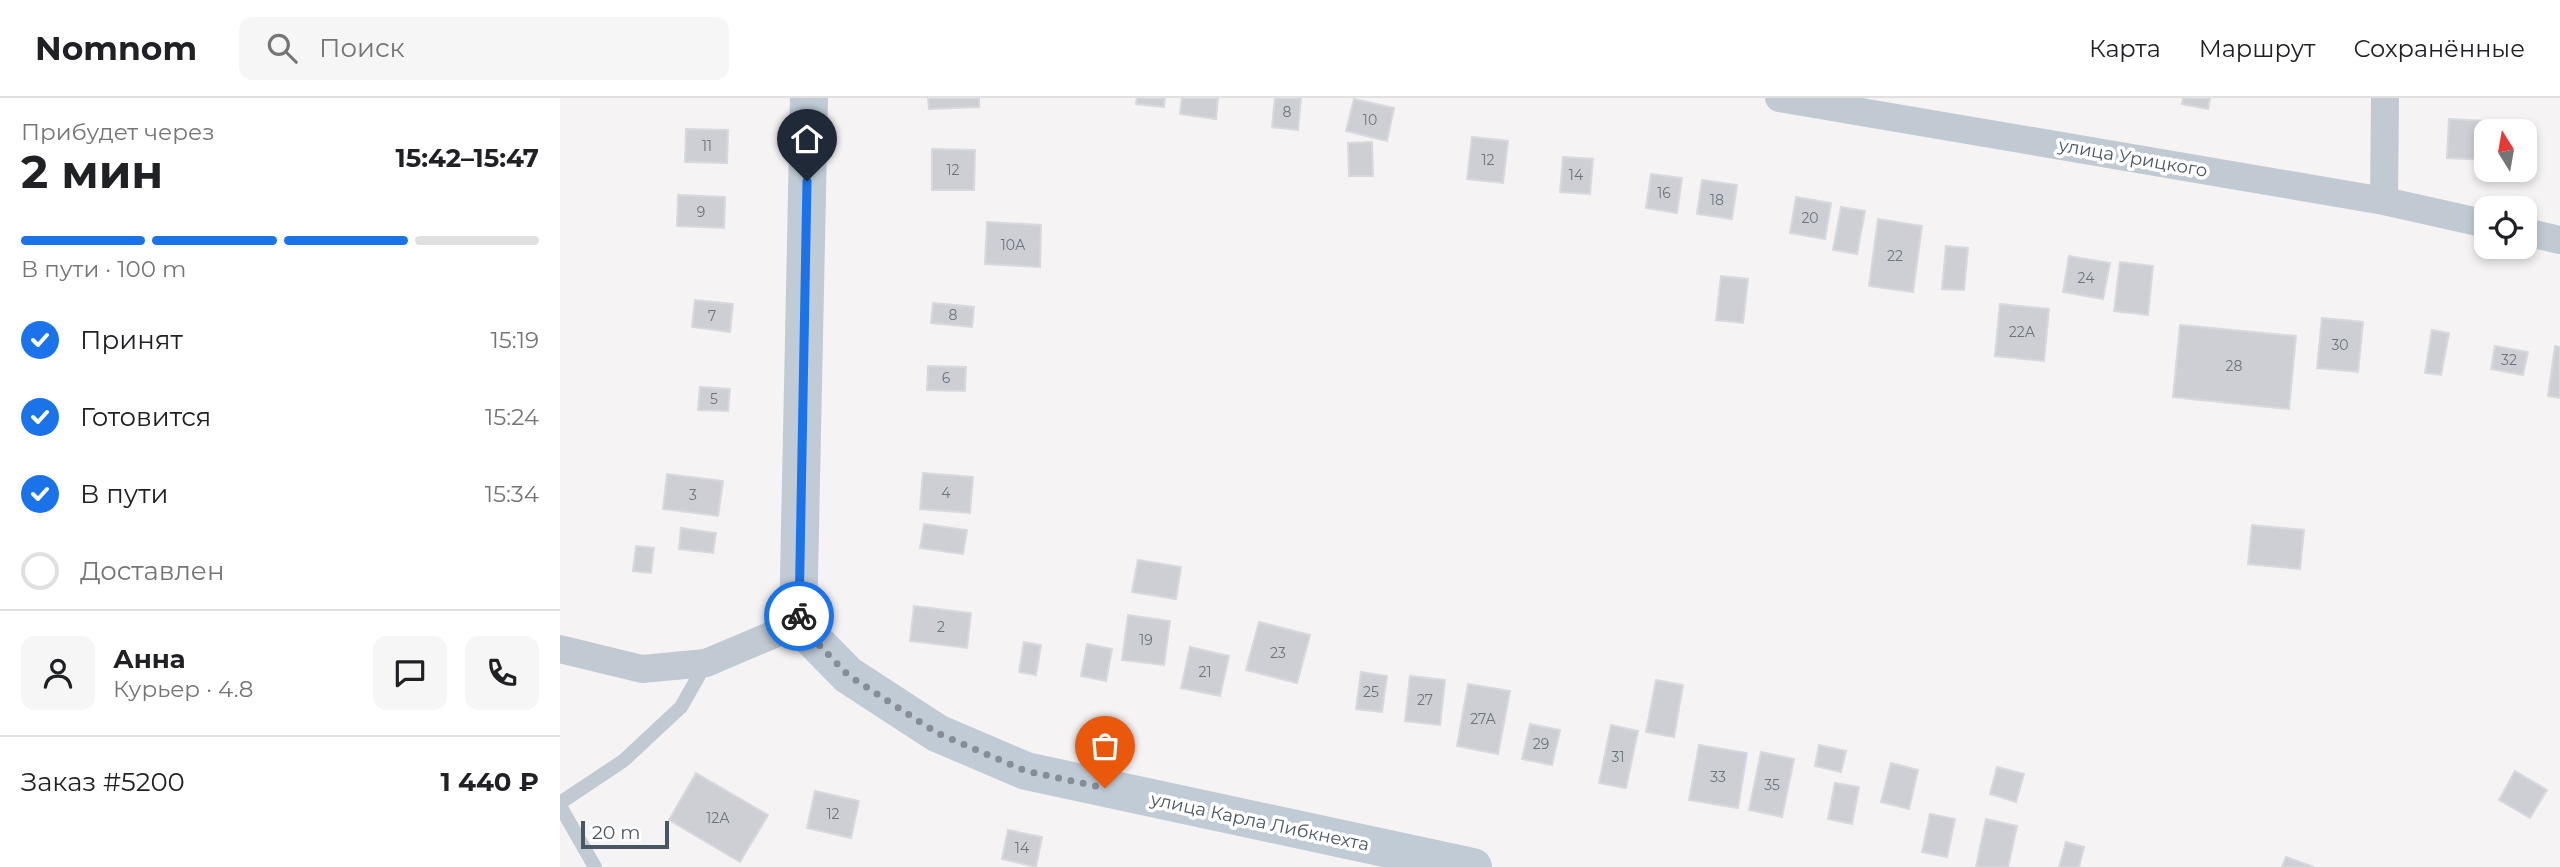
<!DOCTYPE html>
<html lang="ru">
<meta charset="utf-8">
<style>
body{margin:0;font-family:Montserrat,sans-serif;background:#f6f6f6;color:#202124;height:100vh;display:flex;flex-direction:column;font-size:26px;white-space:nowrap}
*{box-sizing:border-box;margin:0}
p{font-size:23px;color:#757577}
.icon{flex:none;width:38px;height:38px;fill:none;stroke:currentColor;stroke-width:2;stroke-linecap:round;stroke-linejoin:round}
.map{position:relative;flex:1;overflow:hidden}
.drawer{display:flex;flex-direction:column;background:#fff;width:560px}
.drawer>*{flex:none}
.needle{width:46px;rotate:349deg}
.controls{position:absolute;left:1914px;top:21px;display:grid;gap:14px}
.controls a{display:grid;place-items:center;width:63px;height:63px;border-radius:14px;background:#fff;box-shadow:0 4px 10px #0003;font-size:35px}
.scale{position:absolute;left:21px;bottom:18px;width:88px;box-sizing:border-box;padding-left:7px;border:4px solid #4a5661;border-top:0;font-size:19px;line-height:24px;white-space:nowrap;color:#4a5661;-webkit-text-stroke:5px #fff;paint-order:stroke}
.pin{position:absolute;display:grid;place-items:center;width:60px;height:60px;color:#fff;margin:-72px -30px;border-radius:50% 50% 50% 0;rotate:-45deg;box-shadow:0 0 7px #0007}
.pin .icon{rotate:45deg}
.courier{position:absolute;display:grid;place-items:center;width:70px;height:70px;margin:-35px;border:5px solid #1a73e8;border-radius:50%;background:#fff;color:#222;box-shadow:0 2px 9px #0007}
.summary em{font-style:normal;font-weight:700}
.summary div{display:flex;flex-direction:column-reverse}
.summary{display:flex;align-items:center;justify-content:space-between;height:119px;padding:0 21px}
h1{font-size:46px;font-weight:700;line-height:52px}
.bar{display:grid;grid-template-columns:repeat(4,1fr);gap:10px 7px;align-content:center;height:84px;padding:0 21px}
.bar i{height:9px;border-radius:5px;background:#e0e0e0}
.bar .on{background:#1a73e8}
.bar p{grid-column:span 4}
.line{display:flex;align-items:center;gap:18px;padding:0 21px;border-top:2px solid #e0e0e0}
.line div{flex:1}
.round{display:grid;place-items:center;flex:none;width:74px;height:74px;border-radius:14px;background:#f6f6f6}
ol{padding:0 21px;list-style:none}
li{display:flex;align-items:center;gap:21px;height:77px}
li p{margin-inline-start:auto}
li .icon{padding:7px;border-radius:50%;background:#1a73e8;color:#fff;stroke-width:4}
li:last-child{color:#757577}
li i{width:38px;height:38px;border:4px solid #e0e0e0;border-radius:50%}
header{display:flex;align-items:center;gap:42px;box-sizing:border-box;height:98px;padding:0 35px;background:#fff;border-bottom:2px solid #e0e0e0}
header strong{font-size:33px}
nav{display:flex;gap:38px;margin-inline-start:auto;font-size:24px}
.search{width:490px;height:63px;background:#f6f6f6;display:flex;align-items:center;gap:18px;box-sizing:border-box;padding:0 24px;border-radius:14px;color:#757577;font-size:26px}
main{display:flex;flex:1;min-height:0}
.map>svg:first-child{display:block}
</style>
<header>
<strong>Nomnom</strong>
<div class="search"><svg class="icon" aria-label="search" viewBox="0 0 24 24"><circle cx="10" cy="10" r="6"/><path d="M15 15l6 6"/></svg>Поиск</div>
<nav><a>Карта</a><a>Маршрут</a><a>Сохранённые</a></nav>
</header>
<main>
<section class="drawer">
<div class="summary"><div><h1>2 мин</h1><p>Прибудет через</p></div><em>15:42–15:47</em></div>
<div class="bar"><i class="on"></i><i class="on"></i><i class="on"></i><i></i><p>В пути · 100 m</p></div>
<ol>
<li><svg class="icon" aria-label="check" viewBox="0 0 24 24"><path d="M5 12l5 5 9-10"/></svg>Принят<p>15:19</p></li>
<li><svg class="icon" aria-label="check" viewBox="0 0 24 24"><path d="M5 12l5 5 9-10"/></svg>Готовится<p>15:24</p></li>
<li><svg class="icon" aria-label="check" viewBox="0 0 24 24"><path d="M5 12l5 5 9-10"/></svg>В пути<p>15:34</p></li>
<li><i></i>Доставлен</li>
</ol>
<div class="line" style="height:126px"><a class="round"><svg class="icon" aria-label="person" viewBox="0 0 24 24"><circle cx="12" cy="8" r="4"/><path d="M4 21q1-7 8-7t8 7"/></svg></a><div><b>Анна</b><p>Курьер · 4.8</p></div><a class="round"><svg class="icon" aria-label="chat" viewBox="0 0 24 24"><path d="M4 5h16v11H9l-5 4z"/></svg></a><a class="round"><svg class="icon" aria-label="phone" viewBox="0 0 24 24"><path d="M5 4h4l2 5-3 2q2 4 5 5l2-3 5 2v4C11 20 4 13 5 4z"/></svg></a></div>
<div class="line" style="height:91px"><div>Заказ #5200</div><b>1 440 ₽</b></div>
</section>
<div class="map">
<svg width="2000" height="769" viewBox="0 0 2000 769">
<rect width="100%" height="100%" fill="#f5f3f3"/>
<path fill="#cdcfd5" stroke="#d7d9de" stroke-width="2" d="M368,0H419V9L369,11Z
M577,0H605L604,9L576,6Z
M622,0H658L656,21L620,16Z
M715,0H741L738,32L712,29Z
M1623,0H1650L1648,11L1622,6Z
M794,1L834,10L827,43L786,33Z
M1889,21L1943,24V33H1927V62L1887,60Z
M126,31L168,32L167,65L125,64Z
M912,39L948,43L943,85L907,81Z
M812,44L813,78H789L788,45Z
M372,51L415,52L414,92H372Z
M1003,59L1033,61L1030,96L1000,94Z
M1091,76L1122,80L1117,115L1086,110Z
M1142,82L1177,87L1172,121L1137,116Z
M118,97L165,99L164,130L117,128Z
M1236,99L1271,105L1265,141L1230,135Z
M1281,109L1305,113L1297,156L1273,152Z
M1318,121L1362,128L1353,194L1309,188Z
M427,124L481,127L480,169L425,166Z
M1386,148L1408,150L1404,192L1382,191Z
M1509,158L1550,165L1543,201L1503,194Z
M1560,164L1593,168L1588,217L1554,213Z
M1161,178L1188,181L1183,225L1156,222Z
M135,202L173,206L170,234L132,229Z
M373,205L414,209L412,229L371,225Z
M1440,206L1489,211L1484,263L1435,258Z
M1762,220L1803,224L1798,274L1757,270Z
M1620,227L1736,238L1729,311L1613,299Z
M1872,232L1889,235L1881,277L1865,275Z
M1935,248L1968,254L1963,277L1931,271Z
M1995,248L2000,249V300L1988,298Z
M368,268L406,269L405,293L367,292Z
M140,289L170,291L168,313L138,312Z
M363,375L413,379L410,415L360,411Z
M107,376L163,383L158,418L103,411Z
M364,426L407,432L403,456L360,450Z
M1692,427L1744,432L1740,471L1688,466Z
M121,430L156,435L153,455L119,451Z
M76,448L94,450L91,475L73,473Z
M578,462L621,469L616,501L572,494Z
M354,508L411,515L407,550L350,543Z
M568,517L610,523L604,567L562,562Z
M699,524L750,537L737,585L686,572Z
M464,544L481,547L476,577L459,574Z
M527,546L552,551L546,583L521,578Z
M630,549L669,558L660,598L621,590Z
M801,574L827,578L822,614L796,611Z
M850,578L885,582L880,627L845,623Z
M1096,582L1123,587L1114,639L1086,634Z
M908,586L950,593L938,656L897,648Z
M970,626L1000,632L992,667L962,661Z
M1051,627L1078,633L1066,690L1039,685Z
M1139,647L1187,655L1178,710L1129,702Z
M1259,647L1286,653L1281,674L1255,668Z
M1201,654L1234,661L1222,719L1189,712Z
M1331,665L1358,672L1349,711L1321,704Z
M1437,669L1464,676L1456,704L1430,696Z
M1955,673L1987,692L1970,720L1939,702Z
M136,675L208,717L180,764L109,722Z
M1275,685L1299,689L1292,726L1268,721Z
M255,693L299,703L291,740L247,730Z
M1370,716L1395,721L1387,759L1362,754Z
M1426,721L1457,728L1448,769H1416Z
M448,732L482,739L476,769L442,761Z
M1506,744L1524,749L1519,769H1499Z
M1726,759L1754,769H1722Z"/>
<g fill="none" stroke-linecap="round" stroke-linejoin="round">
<path stroke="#c1cad2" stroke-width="14" d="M0,705L63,663L121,609L146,565
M0,708L35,769"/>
<path stroke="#c1cad2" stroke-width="28" d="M1219,0L1824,103L1927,126
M1824,103L1825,0
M1965,134L2000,142
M0,551L82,571L146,565L238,526"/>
<path stroke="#c1cbd6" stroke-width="38" d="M249,0L238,526L288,577L377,635L466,673L913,769"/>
</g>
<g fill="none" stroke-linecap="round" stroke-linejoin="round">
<path stroke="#868d94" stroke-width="7" stroke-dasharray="0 12.6" d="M239,518V526L288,577L377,635L466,673L545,690"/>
<path stroke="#1a73e8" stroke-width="9" d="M239,518L247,83"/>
</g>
<g text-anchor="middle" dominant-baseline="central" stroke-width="7" stroke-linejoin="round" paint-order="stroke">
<g font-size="14" fill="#6b747e">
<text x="727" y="14">8</text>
<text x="810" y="22">10</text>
<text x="147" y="48">11</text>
<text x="928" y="62">12</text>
<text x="393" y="72">12</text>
<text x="1016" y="77">14</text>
<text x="1104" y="95">16</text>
<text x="1157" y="102">18</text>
<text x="141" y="114">9</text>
<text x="1250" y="120">20</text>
<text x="453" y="147">10А</text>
<text x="1335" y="158">22</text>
<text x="1526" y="180">24</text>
<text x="393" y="217">8</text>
<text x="152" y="218">7</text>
<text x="1462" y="234">22А</text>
<text x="1780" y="247">30</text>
<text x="1949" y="262">32</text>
<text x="1674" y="268">28</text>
<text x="386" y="280">6</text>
<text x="154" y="301">5</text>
<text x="386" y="395">4</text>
<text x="133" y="397">3</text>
<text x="381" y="529">2</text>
<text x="586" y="542">19</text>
<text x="718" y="555">23</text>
<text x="645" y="574">21</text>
<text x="811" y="594">25</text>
<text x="865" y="602">27</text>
<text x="923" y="621">27А</text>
<text x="981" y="646">29</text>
<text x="1058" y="659">31</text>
<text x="1158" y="679">33</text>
<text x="1212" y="687">35</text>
<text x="273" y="716">12</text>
<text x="158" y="720">12А</text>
<text x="462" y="750">14</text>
</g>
<g font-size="18" fill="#4a5661" stroke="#fff">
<text transform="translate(1573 60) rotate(10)">улица Урицкого</text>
<text transform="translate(700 724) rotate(12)">улица Карла Либкнехта</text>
</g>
</g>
</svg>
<div class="controls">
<a><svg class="needle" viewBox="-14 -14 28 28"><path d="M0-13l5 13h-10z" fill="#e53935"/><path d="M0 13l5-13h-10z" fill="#757577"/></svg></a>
<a><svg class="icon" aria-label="locate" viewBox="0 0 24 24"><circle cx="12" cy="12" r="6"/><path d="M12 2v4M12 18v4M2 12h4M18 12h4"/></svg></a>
</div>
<div class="scale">20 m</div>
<div class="pin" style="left:545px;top:690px;background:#ea580c"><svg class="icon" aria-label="bag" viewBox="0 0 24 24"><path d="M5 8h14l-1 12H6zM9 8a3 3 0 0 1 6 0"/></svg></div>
<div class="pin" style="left:247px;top:83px;background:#1f2937"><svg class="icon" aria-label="home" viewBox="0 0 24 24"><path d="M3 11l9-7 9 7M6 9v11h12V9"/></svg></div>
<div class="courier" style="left:239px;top:518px"><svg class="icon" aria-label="bike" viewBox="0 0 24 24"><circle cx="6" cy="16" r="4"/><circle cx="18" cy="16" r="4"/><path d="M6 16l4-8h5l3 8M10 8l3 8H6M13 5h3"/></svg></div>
</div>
</main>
